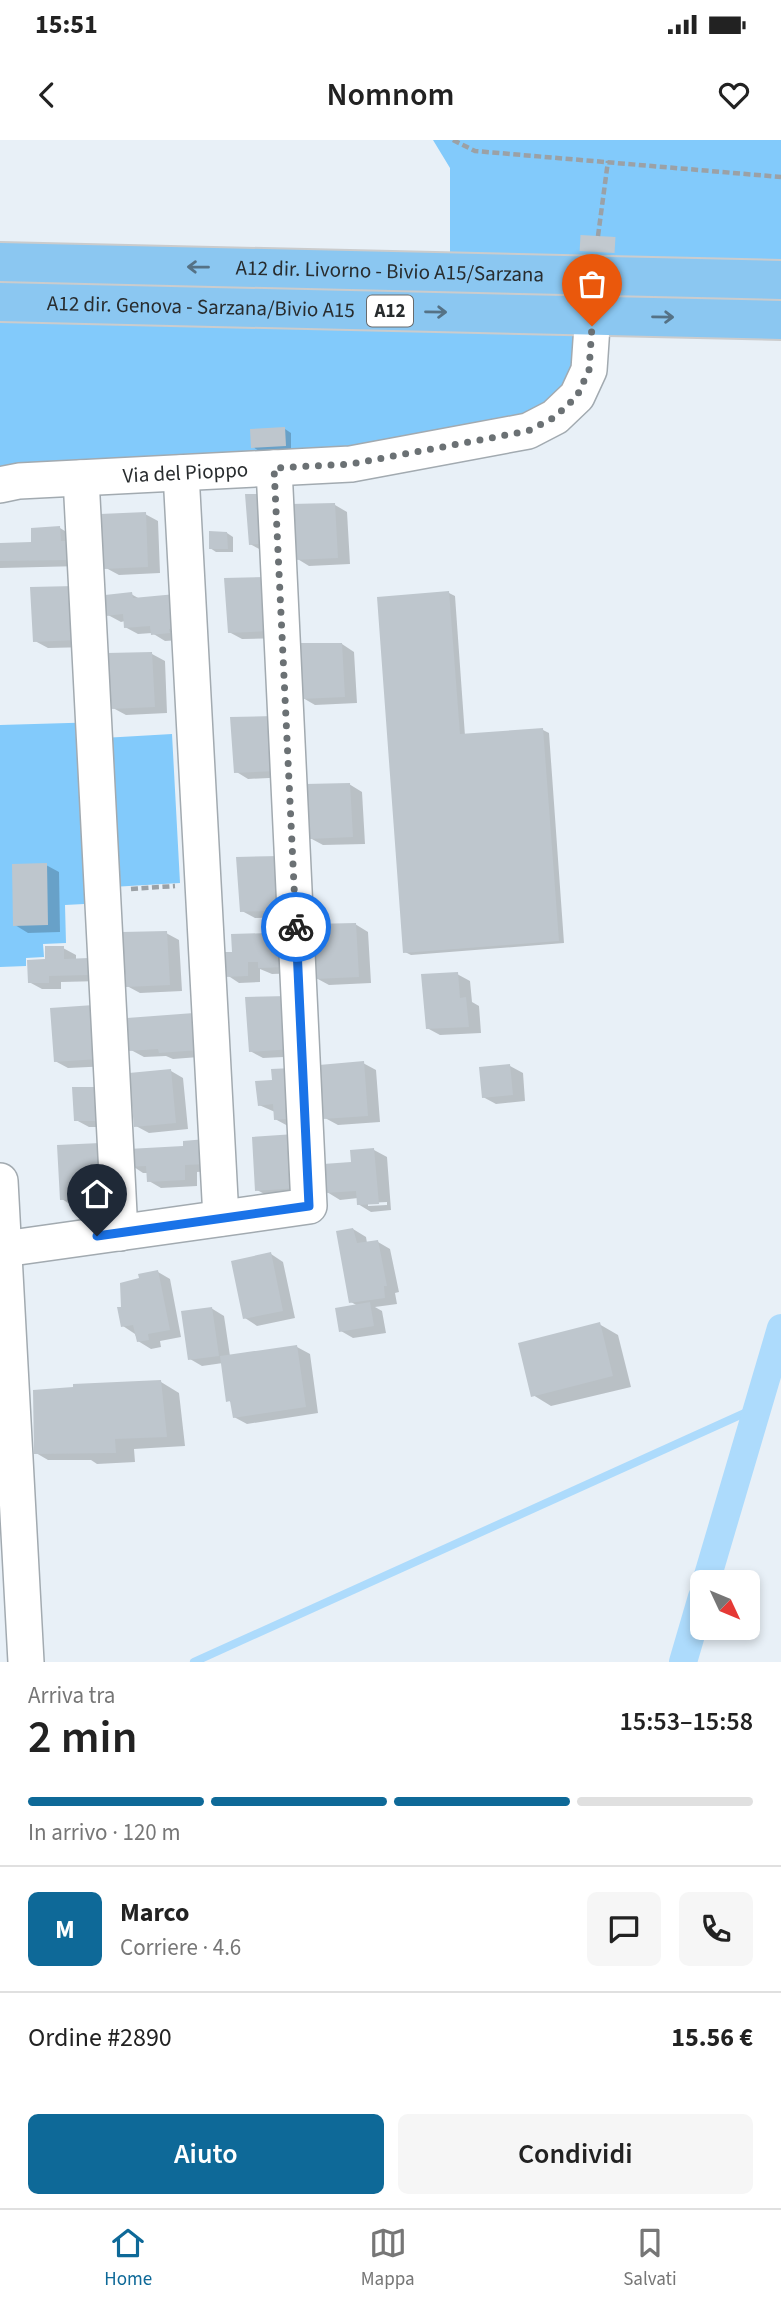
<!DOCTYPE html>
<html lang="it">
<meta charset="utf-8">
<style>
body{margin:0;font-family:"Source Sans 3",sans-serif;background:#f6f6f6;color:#222;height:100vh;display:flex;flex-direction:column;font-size:26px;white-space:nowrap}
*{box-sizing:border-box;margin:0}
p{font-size:23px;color:#767676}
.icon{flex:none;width:38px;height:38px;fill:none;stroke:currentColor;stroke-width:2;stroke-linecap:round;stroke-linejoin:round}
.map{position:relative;height:1522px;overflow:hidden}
.details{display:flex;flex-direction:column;background:#fff;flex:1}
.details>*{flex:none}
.needle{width:46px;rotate:134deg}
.tools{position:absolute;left:690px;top:1430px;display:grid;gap:14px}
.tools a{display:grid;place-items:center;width:70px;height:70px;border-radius:10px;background:#fff;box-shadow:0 4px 10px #0003;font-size:35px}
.pin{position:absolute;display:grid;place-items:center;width:60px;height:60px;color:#fff;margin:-72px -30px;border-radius:50% 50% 50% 0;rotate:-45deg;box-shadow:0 0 7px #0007}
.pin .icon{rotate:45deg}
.courier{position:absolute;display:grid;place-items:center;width:70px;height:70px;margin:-35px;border:5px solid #1a73e8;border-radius:50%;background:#fff;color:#222;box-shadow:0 2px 9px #0007}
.headline em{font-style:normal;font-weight:600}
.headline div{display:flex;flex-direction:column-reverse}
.headline{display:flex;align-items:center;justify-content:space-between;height:119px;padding:0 28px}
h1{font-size:46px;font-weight:600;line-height:52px}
.bar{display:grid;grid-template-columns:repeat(4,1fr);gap:10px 7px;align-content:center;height:84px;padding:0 28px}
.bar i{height:9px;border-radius:5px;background:#e0e0e0}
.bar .active{background:#0e6998}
.bar p{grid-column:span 4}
.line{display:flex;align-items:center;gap:18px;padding:0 28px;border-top:2px solid #e0e0e0}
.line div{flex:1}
.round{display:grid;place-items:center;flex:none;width:74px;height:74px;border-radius:10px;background:#f6f6f6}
.action{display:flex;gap:14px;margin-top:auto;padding:14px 28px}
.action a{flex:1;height:80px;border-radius:10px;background:#0e6998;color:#fff;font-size:28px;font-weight:600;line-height:80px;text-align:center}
.action a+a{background:#f6f6f6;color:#222}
.status{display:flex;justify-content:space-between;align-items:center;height:49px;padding:0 35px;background:#fff;direction:ltr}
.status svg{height:19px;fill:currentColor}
header{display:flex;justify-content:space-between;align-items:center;height:91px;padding:0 28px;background:#fff;font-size:32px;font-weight:600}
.menu{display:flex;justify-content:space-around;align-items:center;height:98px;border-top:2px solid #e0e0e0;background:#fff;font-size:19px;color:#767676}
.menu a{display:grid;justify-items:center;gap:4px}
.menu .active{color:#0e6998}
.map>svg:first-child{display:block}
</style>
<div class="status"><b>15:51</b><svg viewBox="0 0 49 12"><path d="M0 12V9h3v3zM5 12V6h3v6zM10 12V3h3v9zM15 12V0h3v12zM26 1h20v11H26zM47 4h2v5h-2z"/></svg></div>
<header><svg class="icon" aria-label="back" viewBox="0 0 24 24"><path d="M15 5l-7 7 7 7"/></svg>Nomnom<svg class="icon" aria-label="heart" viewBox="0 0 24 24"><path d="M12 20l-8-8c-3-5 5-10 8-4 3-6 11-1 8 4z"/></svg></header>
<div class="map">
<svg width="781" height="1522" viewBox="0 0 781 1522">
<rect width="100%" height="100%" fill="#e8f0f7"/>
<path fill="#82cafb" d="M433,0H781V131L450,123V28Z
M0,173L592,186L589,230L528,291L0,339Z
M103,582V598L172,594L180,743L112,747L103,763L65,765L66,803L43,804L44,817L26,818V826L0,827V585Z"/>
<path fill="#0003" fill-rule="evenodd" d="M285,289L291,293V309L259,311L253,307Z
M247,356L263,411L250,404Z
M335,365L347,372L350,424L309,426L296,418Z
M145,374L158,381L160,433L119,435L106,428Z
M60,388L73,396L82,426L0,428V405L33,404Z
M227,393L233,397V412H216L210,408Z
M268,438L283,498L242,499L229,492Z
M32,449L89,507L48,508L35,501Z
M449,453L455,456L465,596L543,590L549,593L564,803L411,815L405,812Z
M131,454L140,459L176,456L181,500L165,501L152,493L138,494L125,487V481L121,482L108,475Z
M342,504L354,512L357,563L315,565L303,558Z
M152,514L165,521L167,573L126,575L113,568Z
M232,579L289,637L248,639L235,631Z
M349,644L362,652L365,704L323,705L310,698Z
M238,718L297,777L255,778L242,771Z
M46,725L59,732L60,792L28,793L15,785Z
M355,784L368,792L371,843L329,845L316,838Z
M166,793L179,800L182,851L140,853L127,846Z
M270,794L282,802L300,833L272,834L260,829V842L239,843L227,835L233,813Z
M63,808L76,815V821L101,841L61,842V849H42L29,842L47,821Z
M457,834L470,841L472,862L479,866L481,893L440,895L427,888Z
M288,857L304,916L263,918L250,911Z
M52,869L110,926L68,928L55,921Z
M128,880L212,916L173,919L166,916L144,917L131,910Z
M363,923L376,930L380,982L338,985L325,978Z
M510,926L523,933L525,961L496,964L483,957Z
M292,930L288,986L275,979V972L259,965L274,942Z
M171,931L183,938L188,989L149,993L136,986Z
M99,949L114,987H89L76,980Z
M307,1004L310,1054L270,1057L257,1050Z
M59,1007L115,1064L74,1067L62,1059Z
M185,1007L220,1030L197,1032V1046L161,1048L149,1041L148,1033H143L131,1025Z
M374,1010L387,1017L391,1070L371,1072L358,1064V1058L340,1060L327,1052L353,1024ZM387,1062V1065L368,1066V1063Z
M353,1089L366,1097L367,1103L378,1102L390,1109L399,1152L395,1153L397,1164L375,1167L382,1171L386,1193L353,1198L341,1191L358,1166L351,1162Z
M271,1114L283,1122L295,1178L257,1186L245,1178Z
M158,1132L170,1139L181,1197L160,1201L161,1207L151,1209L138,1201L135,1194L123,1186V1169Z
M211,1168L224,1176L230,1216L297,1207L310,1214L318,1273L247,1284L234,1277L232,1263L228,1260L223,1223L202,1226L190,1219Z
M599,1184L618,1195L631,1247L551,1266L533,1255Z
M161,1242L179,1253L185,1306L134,1309L135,1322L97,1324L91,1320H48L36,1313Z"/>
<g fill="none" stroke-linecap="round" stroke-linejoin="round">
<path stroke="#addbfc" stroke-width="8" d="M194,1522L758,1267"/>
<path stroke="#addbfc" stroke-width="28" d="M706,1442L781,1188
M683,1522L702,1457"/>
</g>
<path fill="#bec6cd" d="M285,287L286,306L251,308L250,289Z
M245,354H264L266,403L249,405Z
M335,363L338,418L294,420L290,364Z
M146,372L148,427L104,429L100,374Z
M60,386L61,401H70V420L0,421V403L31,402V388Z
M209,391L227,392L228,409H209Z
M269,437L271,491L228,493L224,438Z
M75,446L77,500L33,502L30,447Z
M449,451L460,594L543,588L559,801L403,813L377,457Z
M132,452L133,458L176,454L178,489H169L170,493L151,495L150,486L124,488L123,474L106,476L105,455Z
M297,503H342L345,557L301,559Z
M152,512L155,567L111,569L107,513Z
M275,576L277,631L234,633L230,577Z
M350,643L353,697L309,699L305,644Z
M281,716L285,770L240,772L236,717Z
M47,723L48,785L13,786L12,724Z
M356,783L359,837L315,839L311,784Z
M167,791L170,845L126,847L122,792Z
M270,793L271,813H288V827L258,828V822H248V836L225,837L224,812H232L231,794Z
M45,806H64V819L89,818V835L49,836V843H28L27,820L45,819Z
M458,832L460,858L466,857L469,887L426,889L421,834Z
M288,856L292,909L249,912L245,857Z
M94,865L98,919L54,922L50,868Z
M194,873L200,910L159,913L158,909L129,911L127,878Z
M364,921L368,976L323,979L319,925Z
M510,924L513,955L482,958L479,927Z
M293,928L297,978L274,980L273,964L258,966L255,941L272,940L271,929Z
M171,929L176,983L134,987L129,933Z
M72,947H100L102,981H74Z
M295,994L298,1048L255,1051L252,997Z
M206,999L208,1024L185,1025V1040L147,1042L146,1026L129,1027L128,1009L183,1006V1001Z
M100,1003L103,1058L60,1060L57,1005Z
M374,1008L379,1064L357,1065L356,1051L325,1053L323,1024L351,1022L350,1010Z
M353,1088L357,1103L378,1100L387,1146H384L385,1158L349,1163L336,1091Z
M271,1112L283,1171L243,1179L231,1121Z
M158,1130L170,1190L148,1194L149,1200L137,1202L133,1185L121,1187L117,1167H121L120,1143L139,1138L138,1134Z
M370,1162L374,1186L339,1192L335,1168Z
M212,1167L219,1216L188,1220L181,1171Z
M600,1182L613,1236L531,1257L518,1203Z
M297,1205L306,1267L233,1278L230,1261L226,1262L220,1216Z
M161,1240L167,1297L115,1299L116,1313L34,1314L33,1250L73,1247V1244Z"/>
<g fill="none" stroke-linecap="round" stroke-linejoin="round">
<path stroke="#c2c9cf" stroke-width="35" stroke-dasharray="35 18" stroke-linecap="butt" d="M594,165L598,96"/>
<defs>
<g id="minor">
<path d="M181,333L221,1078"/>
<path d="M81,338L120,1093"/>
<path id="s1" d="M0,345L19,341L351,324L528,291L555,277L577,256L589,230L592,186"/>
<path d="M0,1041L26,1522"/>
<path d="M4,1109L309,1066L274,328"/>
</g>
<g id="highway">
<path id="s2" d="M0,122L781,140"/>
<path id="s3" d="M0,162L781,180"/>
</g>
</defs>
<use href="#minor" stroke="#a2aab0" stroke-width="38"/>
<use href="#highway" stroke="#cbcccd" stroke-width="42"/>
<path stroke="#9ba1a6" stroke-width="4.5" stroke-dasharray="7 3.5" stroke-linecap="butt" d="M453,0L475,11L781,37
M598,96L608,21
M131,749L175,746"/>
<use href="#minor" stroke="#fff" stroke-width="35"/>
<use href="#highway" stroke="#8bc7f1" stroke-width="38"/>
</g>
<defs><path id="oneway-shaft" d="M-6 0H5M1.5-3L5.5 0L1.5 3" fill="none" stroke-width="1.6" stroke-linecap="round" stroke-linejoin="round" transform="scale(1.75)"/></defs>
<g stroke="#557286">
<use href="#oneway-shaft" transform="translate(198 127) rotate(-179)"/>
<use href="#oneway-shaft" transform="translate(436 172) rotate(1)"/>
<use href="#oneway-shaft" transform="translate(663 177) rotate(1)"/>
</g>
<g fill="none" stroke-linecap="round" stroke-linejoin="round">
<path stroke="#6b7174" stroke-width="7" stroke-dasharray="0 12.6" d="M296,787L274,328L351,324L528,291L555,277L577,256L589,230L592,186"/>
<path stroke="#1a73e8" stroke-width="9" d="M97,1096L309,1066L296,787"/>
</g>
<g text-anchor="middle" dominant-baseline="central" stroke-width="7" stroke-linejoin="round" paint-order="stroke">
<rect fill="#fff" stroke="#686b6d" stroke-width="2" x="367" y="155.5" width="46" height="31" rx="5"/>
<g font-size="19" font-weight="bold" fill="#282c2e">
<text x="390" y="171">A12</text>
</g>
<g font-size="21" fill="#282c2e" stroke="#fff">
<text stroke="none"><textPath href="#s2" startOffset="390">A12 dir. Livorno - Bivio A15/Sarzana</textPath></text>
<text stroke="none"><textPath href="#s3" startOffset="201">A12 dir. Genova - Sarzana/Bivio A15</textPath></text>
<text stroke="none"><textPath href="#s1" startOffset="186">Via del Pioppo</textPath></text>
</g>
</g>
</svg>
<div class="tools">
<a><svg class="needle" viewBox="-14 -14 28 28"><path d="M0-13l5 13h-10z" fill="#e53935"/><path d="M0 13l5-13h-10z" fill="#767676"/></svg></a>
</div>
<div class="pin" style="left:592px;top:186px;background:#ea580c"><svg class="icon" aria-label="bag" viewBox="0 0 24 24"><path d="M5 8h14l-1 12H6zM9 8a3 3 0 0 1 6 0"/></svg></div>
<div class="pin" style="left:97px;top:1096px;background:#1f2937"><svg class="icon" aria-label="home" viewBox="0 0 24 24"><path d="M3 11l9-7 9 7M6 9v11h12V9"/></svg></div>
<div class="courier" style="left:296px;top:787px"><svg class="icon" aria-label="bike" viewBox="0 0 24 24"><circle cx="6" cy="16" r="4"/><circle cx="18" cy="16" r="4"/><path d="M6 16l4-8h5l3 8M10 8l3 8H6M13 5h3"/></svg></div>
</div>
<section class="details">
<div class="headline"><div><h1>2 min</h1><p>Arriva tra</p></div><em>15:53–15:58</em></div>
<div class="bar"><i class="active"></i><i class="active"></i><i class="active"></i><i></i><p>In arrivo · 120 m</p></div>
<div class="line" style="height:126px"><b class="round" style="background:#0e6998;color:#fff">M</b><div><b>Marco</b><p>Corriere · 4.6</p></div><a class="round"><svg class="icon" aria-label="chat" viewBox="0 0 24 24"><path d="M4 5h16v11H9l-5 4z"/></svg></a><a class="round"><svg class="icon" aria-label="phone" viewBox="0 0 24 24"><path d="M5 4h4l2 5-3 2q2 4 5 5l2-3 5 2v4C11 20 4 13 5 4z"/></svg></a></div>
<div class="line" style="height:91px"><div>Ordine #2890</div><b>15.56 €</b></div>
<div class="action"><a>Aiuto</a><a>Condividi</a></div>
</section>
<nav class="menu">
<a class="active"><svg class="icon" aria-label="home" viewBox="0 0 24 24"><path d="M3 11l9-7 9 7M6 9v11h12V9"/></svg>Home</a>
<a><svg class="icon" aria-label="map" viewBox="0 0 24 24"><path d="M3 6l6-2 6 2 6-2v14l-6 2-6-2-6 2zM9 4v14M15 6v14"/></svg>Mappa</a>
<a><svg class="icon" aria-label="saved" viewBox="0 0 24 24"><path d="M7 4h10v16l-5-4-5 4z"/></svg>Salvati</a>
</nav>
